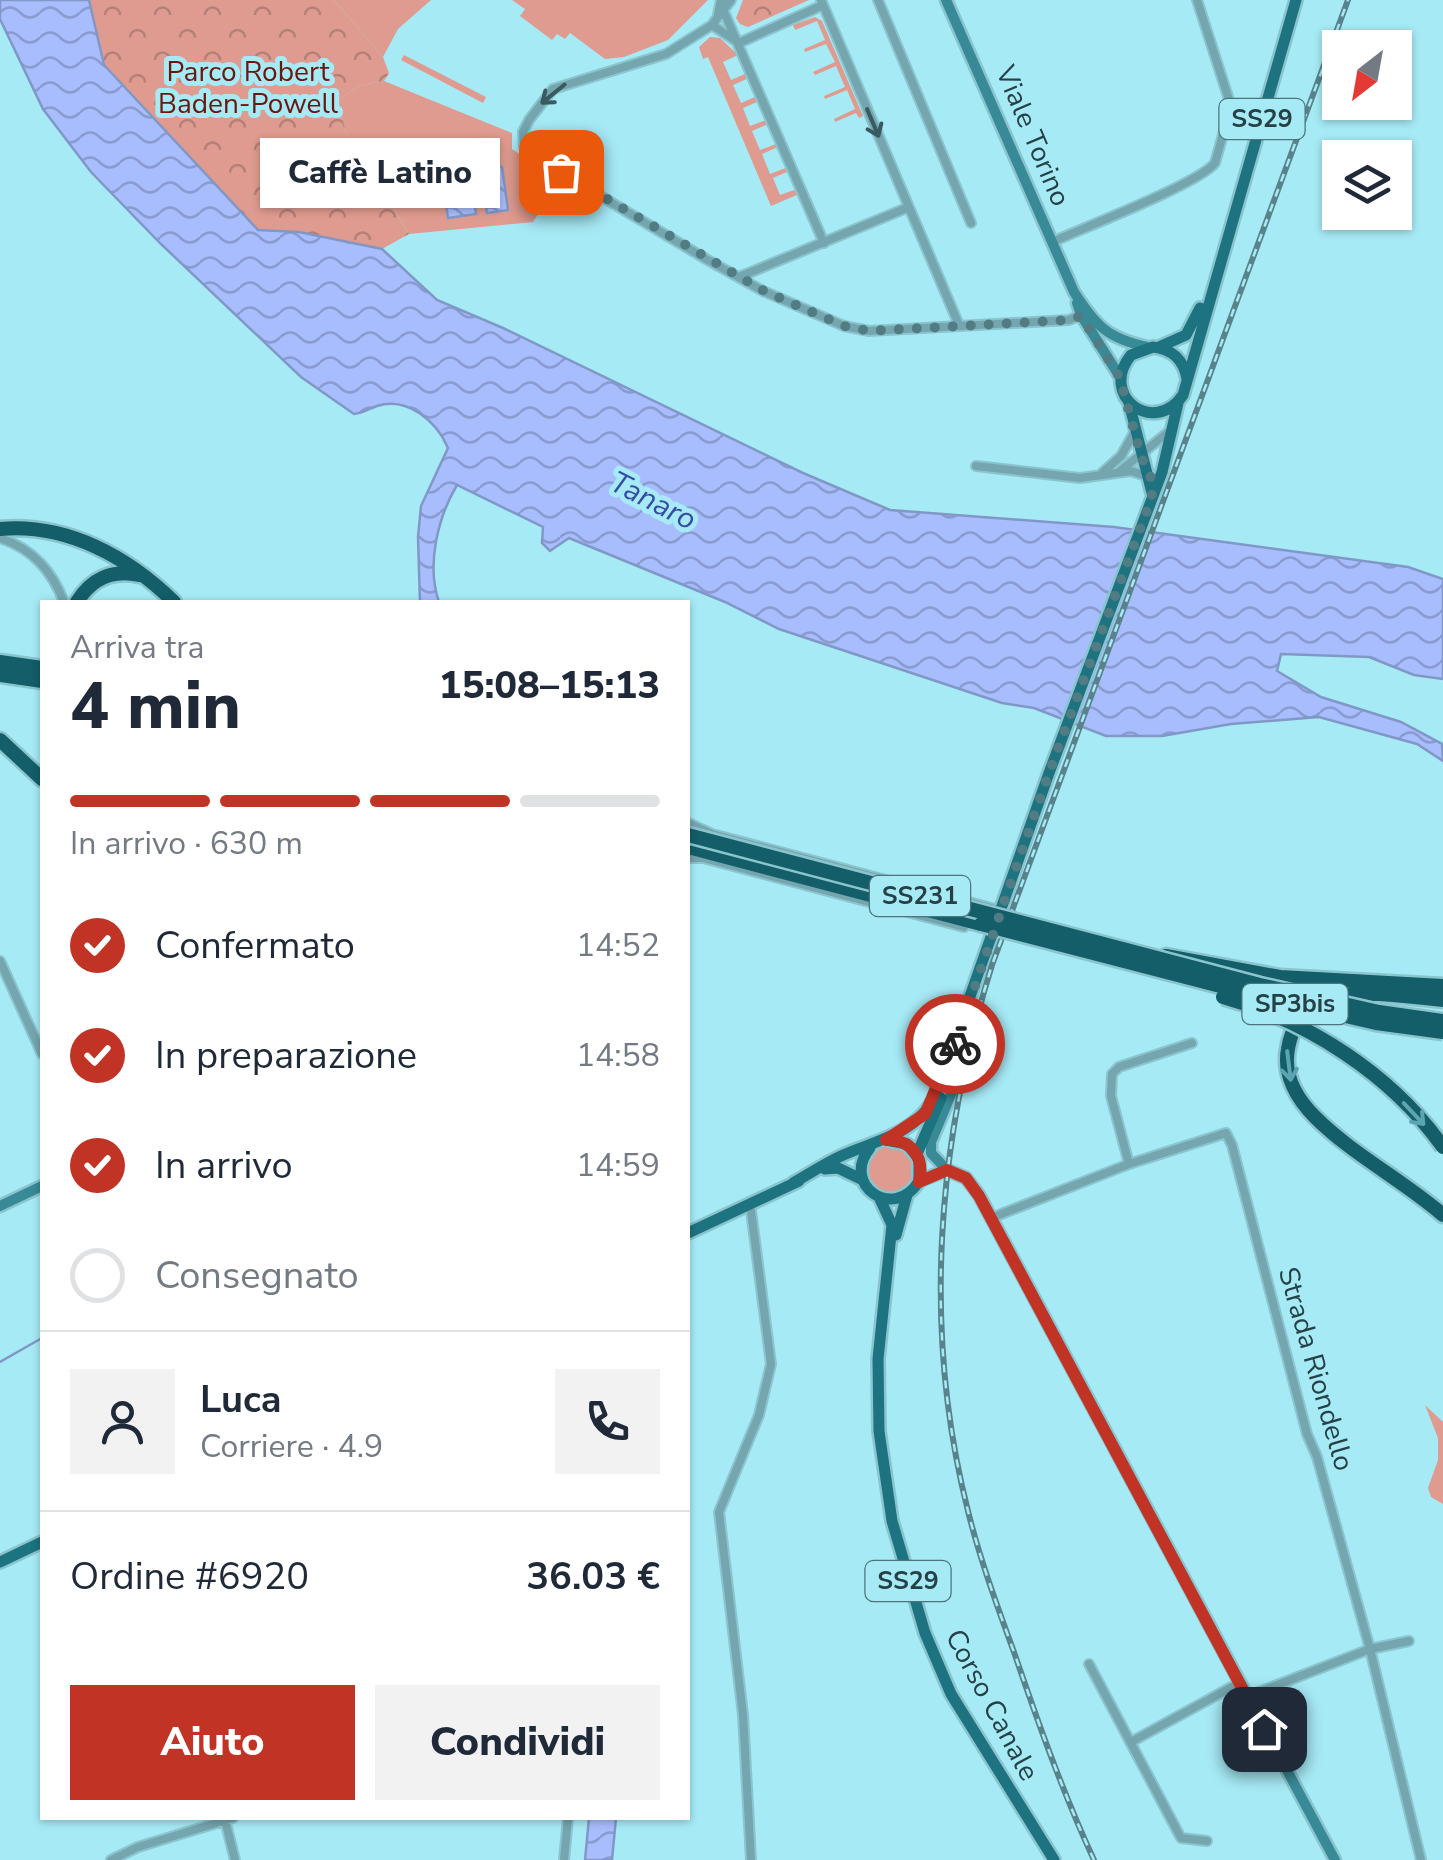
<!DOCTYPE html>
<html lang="it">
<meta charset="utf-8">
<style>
body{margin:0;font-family:"Nunito Sans",sans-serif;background:#f2f2f3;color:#1f2937;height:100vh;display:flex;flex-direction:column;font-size:38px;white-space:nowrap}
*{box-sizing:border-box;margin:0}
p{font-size:32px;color:#747a83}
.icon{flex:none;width:55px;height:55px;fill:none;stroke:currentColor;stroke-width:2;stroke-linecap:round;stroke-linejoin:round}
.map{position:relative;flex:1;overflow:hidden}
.details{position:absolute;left:40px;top:600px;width:650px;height:1220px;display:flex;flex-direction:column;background:#fff;border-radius:0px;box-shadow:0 2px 8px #0004}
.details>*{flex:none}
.needle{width:65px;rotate:211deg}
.tools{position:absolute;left:1322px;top:30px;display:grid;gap:20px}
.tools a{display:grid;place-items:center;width:90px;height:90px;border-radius:0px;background:#fff;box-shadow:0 2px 8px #0004;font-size:50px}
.pin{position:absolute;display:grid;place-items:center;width:85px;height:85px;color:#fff;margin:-42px;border-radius:20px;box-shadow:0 5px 15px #0006}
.courier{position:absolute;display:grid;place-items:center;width:100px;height:100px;margin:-50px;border:8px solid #c13425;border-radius:50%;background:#fff;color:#222;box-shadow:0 2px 12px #0007}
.bubble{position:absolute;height:70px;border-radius:0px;background:#fff;box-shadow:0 2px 8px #0004;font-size:32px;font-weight:800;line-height:70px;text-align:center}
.summary em{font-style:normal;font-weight:800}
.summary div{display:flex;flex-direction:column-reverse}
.summary{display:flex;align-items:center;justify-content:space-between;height:170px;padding:0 30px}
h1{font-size:65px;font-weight:800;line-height:75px}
.bar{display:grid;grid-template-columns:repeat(4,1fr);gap:15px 10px;align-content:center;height:120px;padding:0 30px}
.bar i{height:12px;border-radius:8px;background:#e0e1e3}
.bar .current{background:#c13425}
.bar p{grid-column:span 4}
.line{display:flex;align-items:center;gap:25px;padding:0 30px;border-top:2px solid #e0e1e3}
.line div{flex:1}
.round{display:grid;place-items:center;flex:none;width:105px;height:105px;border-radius:0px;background:#f2f2f3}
ol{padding:0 30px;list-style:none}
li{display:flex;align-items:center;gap:30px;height:110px}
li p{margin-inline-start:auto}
li .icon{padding:10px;border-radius:50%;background:#c13425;color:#fff;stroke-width:4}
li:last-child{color:#747a83}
li i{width:55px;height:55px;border:5px solid #e0e1e3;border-radius:50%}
.cta{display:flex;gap:20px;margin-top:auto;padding:20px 30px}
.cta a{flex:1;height:115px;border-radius:0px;background:#c13425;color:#fff;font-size:40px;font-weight:800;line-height:115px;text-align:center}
.cta a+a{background:#f2f2f3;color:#1f2937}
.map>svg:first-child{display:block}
</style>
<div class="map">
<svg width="1443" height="1860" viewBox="0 0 1443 1860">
<defs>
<pattern id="park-crowns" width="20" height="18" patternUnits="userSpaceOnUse" patternTransform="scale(2.5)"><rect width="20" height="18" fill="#df9b8f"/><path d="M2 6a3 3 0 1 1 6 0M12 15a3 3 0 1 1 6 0" fill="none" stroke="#b58077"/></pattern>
<pattern id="water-waves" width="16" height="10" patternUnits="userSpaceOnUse" patternTransform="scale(2.5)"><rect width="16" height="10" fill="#a8bdfd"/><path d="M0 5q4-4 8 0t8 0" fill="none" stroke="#899bcf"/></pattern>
</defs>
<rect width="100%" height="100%" fill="#a6eaf6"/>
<path fill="#df9b8f" d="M334,0H431L398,29L383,57Z
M512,0H708L668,40L624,57L605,59L570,33L565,39L557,34L552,40L520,16L525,9Z
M815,17L822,21L863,116L859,118L856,113L835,122L834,119L855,109L847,90L825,99L824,96L845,87L836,66L815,75L813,72L835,62L826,44L805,52L804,49L825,40L817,21L795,30L793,25Z
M710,37L720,38L738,55L723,62L731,80L747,73L749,78L733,85L741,103L755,97L757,102L743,108L750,126L766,120L768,124L752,131L760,150L776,144L778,147L762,154L770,174L788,167L789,171L773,178L780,195L797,189L799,194L771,206L708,57L703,59L699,47Z
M404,55L486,97L483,103L401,60Z
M384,81L512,133V149L540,167L547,200L533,222L409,234L346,132L338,100L361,85Z
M867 1169a24 24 0 1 1 48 0a24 24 0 1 1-48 0Z
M1425,1405L1443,1422V1504L1431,1497L1428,1488L1438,1460V1438Z"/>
<path fill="url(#park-crowns)" d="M89,0H334L383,57L389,73L384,81L361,85L338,100L346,132L409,234L382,249L258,230L104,65Z
M743,0H809L748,27L740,24L736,18Z"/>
<path fill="url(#water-waves)" stroke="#8198c6" stroke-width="2.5" d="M0,0H89L104,65L258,230L299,232L382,249L437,300L503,328L803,473L890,510L1114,527L1408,567L1443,579V679L1414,675L1369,657L1281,654L1277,671L1321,697L1401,722L1442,744L1443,761L1417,744L1319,717L1231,724L1162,736H1106L1034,708L1002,703L779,629L725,602L569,538L550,551L542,543L543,527L457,485C438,517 426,565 439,602H420L418,537L421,506L448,448C437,422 408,396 377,406C368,409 364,413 354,414L301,377L161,244L91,172L43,109L0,19Z
M466,146L476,214L448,218L438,150Z
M502,167L508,210L487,213L481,170Z
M589,1818H616L612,1860H585Z"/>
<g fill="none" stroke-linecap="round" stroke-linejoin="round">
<path stroke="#8198c6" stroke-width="2.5" d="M0,1362L42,1338"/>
<defs>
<path id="street" d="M731,0L712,25L666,54L553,89L529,120L523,132L524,146L592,191L706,259L763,291L844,326L869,331L1069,320L1081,315
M821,0L959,325
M878,0L971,223
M724,12L824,243
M718,15L721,0
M712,25L739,43
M739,43L823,5
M1052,242C1083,228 1198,184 1215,163L1231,106L1197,0
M739,277L909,207
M976,466L1080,478L1131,471L1149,477
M1120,471L1171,430
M1102,473L1121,456L1134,433
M0,538C33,549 52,571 64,602
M688,823L712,834L995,909
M688,858H703L964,927
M0,961L42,1054
M1129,1164L1111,1096L1112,1074L1119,1067L1192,1043
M750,1203L771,1364L759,1415L719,1512L743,1715L751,1860
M991,1218L1129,1164L1226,1133L1232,1145L1307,1434L1317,1457L1370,1649L1421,1860
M1089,1664L1181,1838L1207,1841
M1246,1697L1370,1649L1409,1641
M1131,1742L1239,1683
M225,1820L235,1860
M111,1860L138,1847L233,1818
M564,1860L568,1818"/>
<path id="secondary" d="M946,0L1074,292C1096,326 1107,338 1147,347
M1077,303L1081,315L1120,377
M956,1051L952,1092L931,1142V1153L947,1170L966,1178L979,1195L1335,1860
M919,1181L947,1170
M0,1206L42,1186"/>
<path id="primary" d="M1159,347L1186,335L1200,308
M1187,379C1184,360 1172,349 1153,347L1131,355C1098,396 1154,437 1183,395L1296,0
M1129,403L1152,493
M870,1148C840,1185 894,1222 919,1181V1159L907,1144L886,1140
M917,1154L941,1098
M825,1169L838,1168L863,1180
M793,1183C809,1174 824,1164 841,1156C876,1140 911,1136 933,1101L1049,773L1162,472L1178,403
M879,1197L892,1225L878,1359L879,1431L892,1521L925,1633L951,1694L1054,1860
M688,1233L799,1181
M896,1235L907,1195
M0,1562L42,1542"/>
<path id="highway" d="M0,529C67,523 128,557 174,602
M77,602C91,579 112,569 139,575
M0,662L42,668
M0,675L42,681
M0,740L42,779
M688,847L981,924
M1166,956L1280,977L1443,986
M1443,1000C1390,996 1300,974 1288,1049C1283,1075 1297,1099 1315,1117C1353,1155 1403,1180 1443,1215"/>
</defs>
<use href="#street" stroke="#8ac5cf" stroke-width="12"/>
<use href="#secondary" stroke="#8ac5cf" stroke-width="15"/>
<use href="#primary" stroke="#8ac5cf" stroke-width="16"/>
<use href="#highway" stroke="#8ac5cf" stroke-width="19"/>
<use href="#street" stroke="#75a5ae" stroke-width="8"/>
<use href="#secondary" stroke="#398a97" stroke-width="10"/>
<use href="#primary" stroke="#1d7380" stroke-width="11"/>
<use href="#highway" stroke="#135e69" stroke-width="14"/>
<defs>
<path id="rail" d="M1094,1860C1063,1793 1039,1725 1015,1655C998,1608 980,1560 968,1511C922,1330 937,1142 992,965L1348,0"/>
</defs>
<use href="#rail" stroke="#58838b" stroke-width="6"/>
<use href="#rail" stroke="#a6eaf6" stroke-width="2.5" stroke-dasharray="8" stroke-linecap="butt"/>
<defs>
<path id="highway-bridge" d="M688,835L1260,985L1379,1012L1443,1021
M981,924L1255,995L1376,1023L1443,1032
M1223,997C1308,1021 1391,1074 1443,1147"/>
</defs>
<use href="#highway-bridge" stroke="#8ac5cf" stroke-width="19" stroke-linecap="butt"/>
<use href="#highway-bridge" stroke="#135e69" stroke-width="14"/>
</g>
<defs><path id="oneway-shaft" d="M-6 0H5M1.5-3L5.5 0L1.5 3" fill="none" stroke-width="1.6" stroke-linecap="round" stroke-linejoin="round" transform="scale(2.5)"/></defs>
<g stroke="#395a60">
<use href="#oneway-shaft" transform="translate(553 94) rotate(141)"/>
<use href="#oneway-shaft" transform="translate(873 123) rotate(67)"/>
</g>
<g stroke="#5ca4b0">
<use href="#oneway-shaft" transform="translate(1289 1066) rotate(83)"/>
<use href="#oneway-shaft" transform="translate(1414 1114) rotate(47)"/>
</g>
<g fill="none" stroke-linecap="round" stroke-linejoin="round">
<path stroke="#527c84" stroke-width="10" stroke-dasharray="0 18" d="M561,172L764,291L844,326L869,331L1069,320L1081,316L1120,378L1141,456L1151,478L1152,497L1049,773L955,1044"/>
<path stroke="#c13425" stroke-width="12" d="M955,1044L925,1114L886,1140C911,1139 925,1157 919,1182L947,1170L966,1178L979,1196L1264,1729"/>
</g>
<g text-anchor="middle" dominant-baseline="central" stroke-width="10" stroke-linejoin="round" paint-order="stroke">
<g fill="#a6eaf6" stroke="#4c747b" stroke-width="2.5">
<rect x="1219.5" y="99" width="85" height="40" rx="8"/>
<rect x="870" y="876" width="100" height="40" rx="8"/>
<rect x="1242.5" y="984" width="105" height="40" rx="8"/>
<rect x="865.5" y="1561" width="85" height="40" rx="8"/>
</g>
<g font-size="25" font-weight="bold" fill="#254146">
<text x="1262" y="119">SS29</text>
<text x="920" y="896">SS231</text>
<text x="1295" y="1004">SP3bis</text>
<text x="908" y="1581">SS29</text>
</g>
<g font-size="28" fill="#6a170e" stroke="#a6eaf6">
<text x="248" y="72">Parco Robert<tspan x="248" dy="32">Baden-Powell</tspan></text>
</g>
<g font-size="28" fill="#254146" stroke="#a6eaf6">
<text transform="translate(1033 136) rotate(67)">Viale Torino</text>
<text transform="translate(1316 1369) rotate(74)">Strada Riondello</text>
<text transform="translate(992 1705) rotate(62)">Corso Canale</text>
</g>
<g font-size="30" font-style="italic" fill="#374ba6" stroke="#a6eaf6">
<text transform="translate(653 501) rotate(27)">Tanaro</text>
</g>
</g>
</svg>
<div class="tools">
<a><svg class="needle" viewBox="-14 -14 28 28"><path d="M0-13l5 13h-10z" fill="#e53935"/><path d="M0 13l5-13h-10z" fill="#747a83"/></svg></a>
<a><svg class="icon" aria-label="layers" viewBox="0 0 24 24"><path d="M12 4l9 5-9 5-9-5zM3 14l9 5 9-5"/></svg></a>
</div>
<div class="pin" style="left:561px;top:172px;background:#ea580c"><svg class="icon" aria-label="bag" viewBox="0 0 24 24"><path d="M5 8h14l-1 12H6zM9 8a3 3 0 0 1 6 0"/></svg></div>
<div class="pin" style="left:1264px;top:1729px;background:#1f2937"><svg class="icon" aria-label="home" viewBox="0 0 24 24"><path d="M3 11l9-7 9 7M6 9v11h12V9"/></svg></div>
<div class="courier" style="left:955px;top:1044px"><svg class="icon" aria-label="bike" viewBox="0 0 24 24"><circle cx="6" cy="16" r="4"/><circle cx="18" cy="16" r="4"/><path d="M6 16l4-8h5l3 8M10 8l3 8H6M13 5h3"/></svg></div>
<div class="bubble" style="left:260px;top:138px;width:240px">Caffè Latino</div>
<section class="details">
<div class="summary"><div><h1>4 min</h1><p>Arriva tra</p></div><em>15:08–15:13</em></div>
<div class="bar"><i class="current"></i><i class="current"></i><i class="current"></i><i></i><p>In arrivo · 630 m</p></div>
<ol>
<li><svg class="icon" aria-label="check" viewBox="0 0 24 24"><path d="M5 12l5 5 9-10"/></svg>Confermato<p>14:52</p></li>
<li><svg class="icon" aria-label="check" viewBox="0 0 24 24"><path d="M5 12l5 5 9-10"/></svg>In preparazione<p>14:58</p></li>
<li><svg class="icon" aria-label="check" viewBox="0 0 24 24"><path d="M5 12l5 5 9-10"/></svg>In arrivo<p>14:59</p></li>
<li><i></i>Consegnato</li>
</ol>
<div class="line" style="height:180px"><a class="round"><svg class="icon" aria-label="person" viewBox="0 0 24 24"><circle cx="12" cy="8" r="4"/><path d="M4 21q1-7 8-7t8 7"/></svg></a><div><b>Luca</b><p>Corriere · 4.9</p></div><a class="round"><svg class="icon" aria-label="phone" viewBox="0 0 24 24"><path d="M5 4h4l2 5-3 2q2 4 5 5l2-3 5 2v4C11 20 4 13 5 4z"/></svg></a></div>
<div class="line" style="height:130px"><div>Ordine #6920</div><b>36.03 €</b></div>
<div class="cta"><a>Aiuto</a><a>Condividi</a></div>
</section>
</div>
